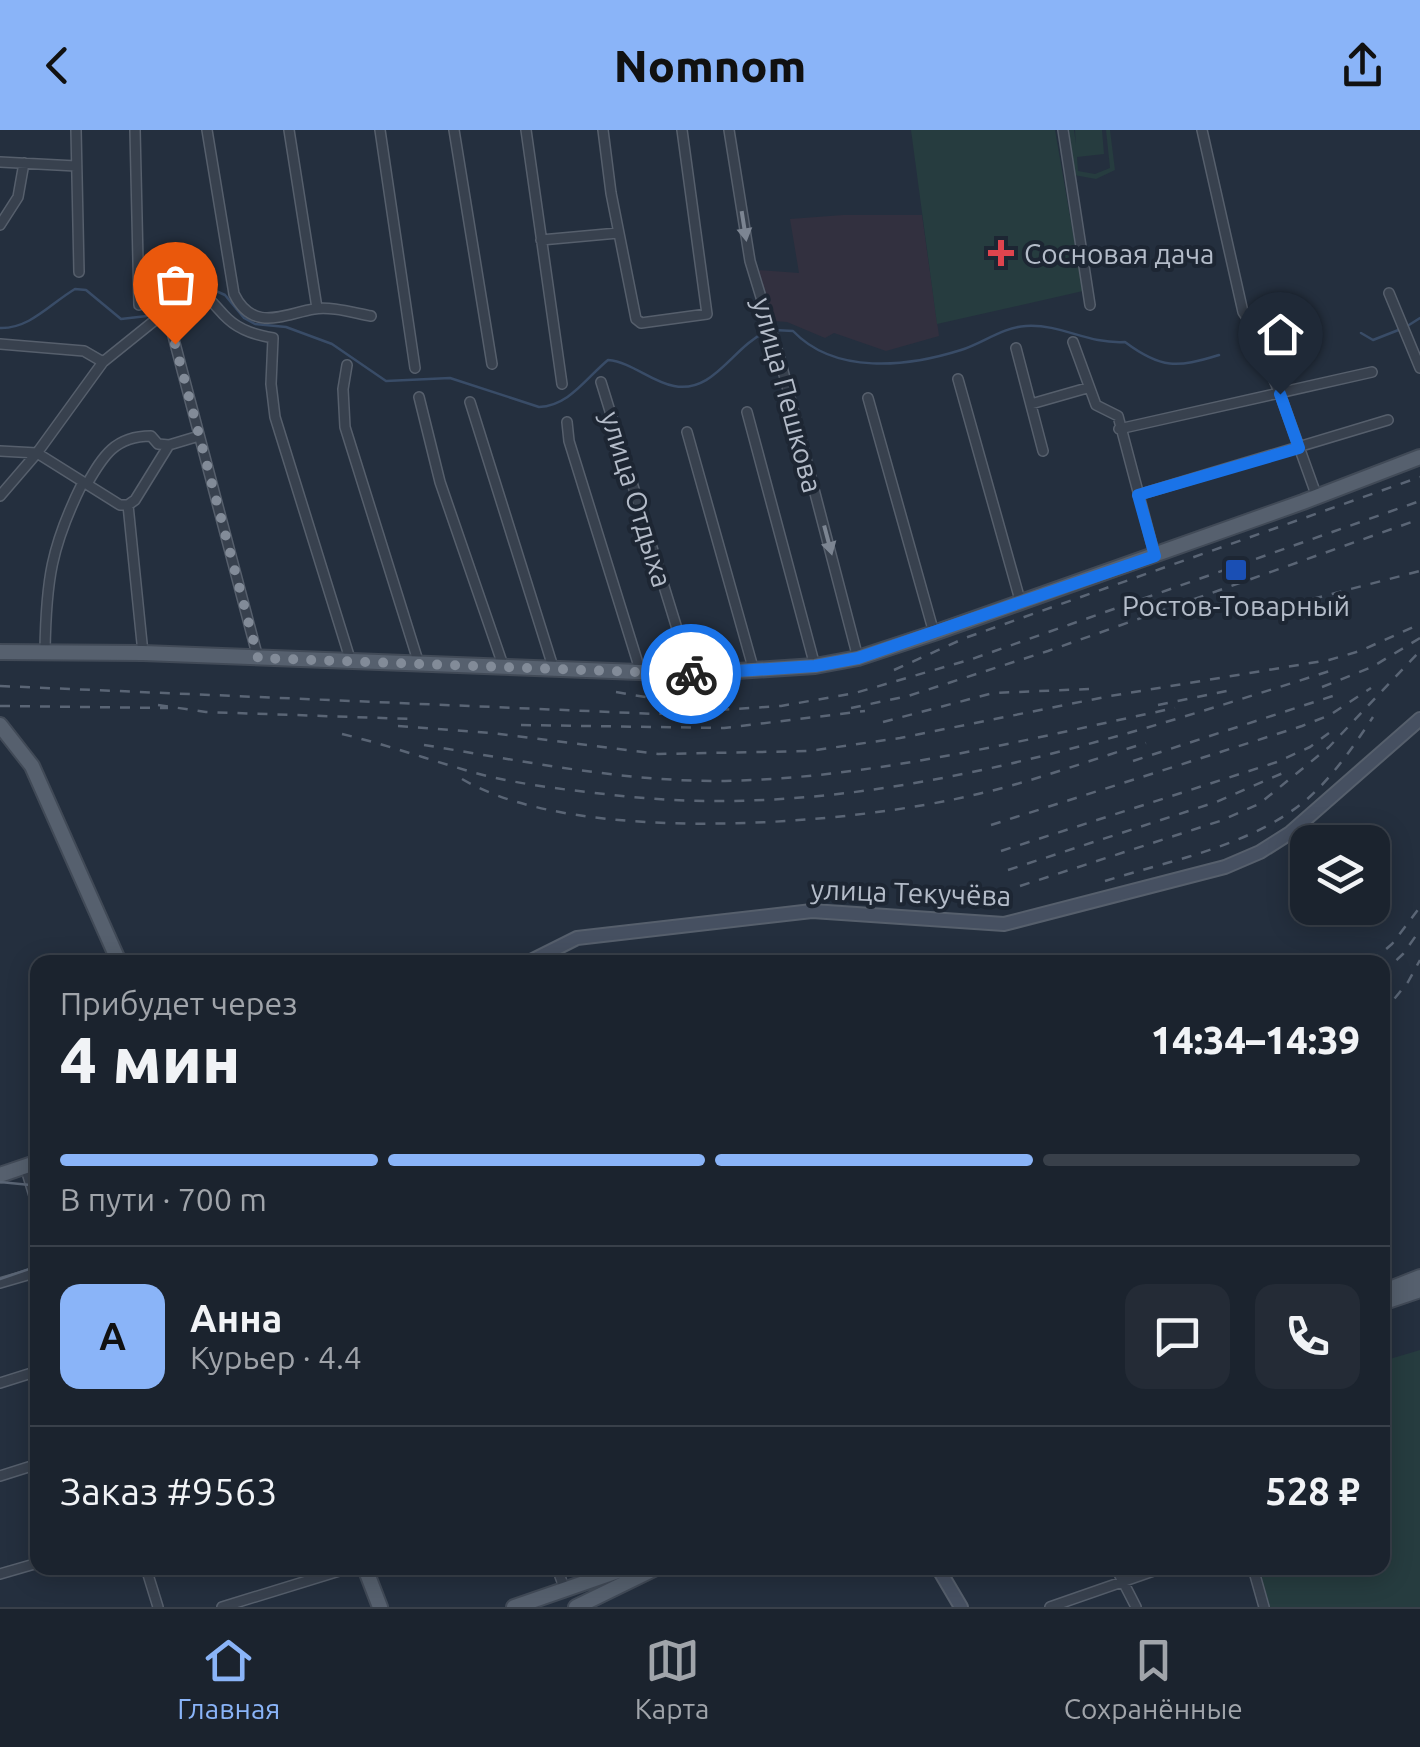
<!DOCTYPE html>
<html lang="ru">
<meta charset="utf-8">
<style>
body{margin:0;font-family:Ubuntu,sans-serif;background:#242b36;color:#f1f3f6;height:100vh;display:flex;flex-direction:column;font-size:38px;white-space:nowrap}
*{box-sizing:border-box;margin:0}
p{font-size:32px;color:#a0a4aa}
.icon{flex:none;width:55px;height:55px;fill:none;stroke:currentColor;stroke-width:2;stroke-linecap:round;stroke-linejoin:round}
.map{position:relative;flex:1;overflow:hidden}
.sheet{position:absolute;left:30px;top:825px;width:1360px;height:620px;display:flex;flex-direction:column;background:#1b232e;border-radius:20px;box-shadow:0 5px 25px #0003,0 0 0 2px #39404a}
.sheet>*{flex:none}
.buttons{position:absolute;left:1290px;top:695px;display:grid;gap:20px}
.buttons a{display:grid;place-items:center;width:100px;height:100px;border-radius:20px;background:#1b232e;box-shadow:0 5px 25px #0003,0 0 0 2px #39404a;font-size:50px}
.pin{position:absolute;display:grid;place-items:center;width:85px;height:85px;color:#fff;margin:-102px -42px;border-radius:50% 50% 50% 0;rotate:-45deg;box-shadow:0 0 10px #0007}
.pin .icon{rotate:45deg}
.courier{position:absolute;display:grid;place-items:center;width:100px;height:100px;margin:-50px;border:8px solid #1a73e8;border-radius:50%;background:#fff;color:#222;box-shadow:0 2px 12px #0007}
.headline em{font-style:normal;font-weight:800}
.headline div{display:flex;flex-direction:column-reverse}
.headline{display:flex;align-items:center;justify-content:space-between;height:170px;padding:0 30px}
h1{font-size:65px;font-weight:800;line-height:75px}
.bar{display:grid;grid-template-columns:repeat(4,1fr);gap:15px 10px;align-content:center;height:120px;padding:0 30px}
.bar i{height:12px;border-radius:8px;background:#39404a}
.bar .active{background:#8ab4f8}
.bar p{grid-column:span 4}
.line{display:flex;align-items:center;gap:25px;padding:0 30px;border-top:2px solid #39404a}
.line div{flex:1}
.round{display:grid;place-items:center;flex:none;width:105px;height:105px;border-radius:20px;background:#242b36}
header{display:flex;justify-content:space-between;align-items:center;height:130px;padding:0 30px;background:#8ab4f8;color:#111;font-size:45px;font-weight:800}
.dock{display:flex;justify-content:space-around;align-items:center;height:140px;border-top:2px solid #39404a;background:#1b232e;font-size:28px;color:#a0a4aa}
.dock a{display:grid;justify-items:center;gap:5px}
.dock .active{color:#8ab4f8}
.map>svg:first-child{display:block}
</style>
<header><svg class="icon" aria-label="back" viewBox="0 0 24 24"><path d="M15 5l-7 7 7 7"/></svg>Nomnom<svg class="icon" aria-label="share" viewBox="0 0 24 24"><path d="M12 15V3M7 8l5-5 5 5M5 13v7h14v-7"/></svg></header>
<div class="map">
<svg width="1420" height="1477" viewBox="0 0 1420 1477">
<rect width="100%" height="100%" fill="#242f3e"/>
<path fill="#32303f" d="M843,85H922L939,206L886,221L834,203L825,208L787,192L774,191L758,140L799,143L790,89Z"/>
<path fill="#263c3f" d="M911,0H1055L1083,161L937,194Z
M1069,0H1074L1076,15L1075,0H1102L1104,24L1077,27L1078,41L1095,44L1110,38L1106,0H1110L1115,40L1096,49L1074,45Z
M1420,1220V1477H1270L1259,1438H1382L1383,1231Z"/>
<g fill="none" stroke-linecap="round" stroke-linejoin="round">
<path stroke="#394c67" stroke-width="2.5" d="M1409,195L1420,188
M0,198C30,199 51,173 75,159L86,160L121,189L147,186L160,170L192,154L207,157L225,165L244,188L255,194L286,197L332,214L386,251L450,248L539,277C569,276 586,248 608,230C632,232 651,252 674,256C714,264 733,216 766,202
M774,200L793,201C835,245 907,237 961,220C983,213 1003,197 1026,196C1063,194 1086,214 1125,212C1161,239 1177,238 1219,225
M1361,203L1373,210L1401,199"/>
<defs>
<path id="street" d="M76,0L79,142
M135,0L139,175
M207,0L234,164C253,203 284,184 314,179C331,176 354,183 371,186
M289,0L317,178
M380,0L415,238
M454,0L492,234
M526,0L562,254
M603,0L611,63L636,189L641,193L707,184L682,0
M729,0L750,131L781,233L858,528
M1063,0L1090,175
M1202,0L1243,182L1252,195
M0,32L76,36
M0,95L18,67L24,33
M541,110L618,103
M1389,163L1420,238
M167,183L258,528
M1256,208L1280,264L1317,367
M1073,212L1096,275L1118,286L1155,426
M0,214L84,221L103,232
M1016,218L1043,321
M347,235L343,259L345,297L419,534
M958,249L1020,470
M601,252L691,544
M419,267L440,352L504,538
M868,268L934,503
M470,272L554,540
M1031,274L1087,258
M747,282L815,536
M567,292L569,311L641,543
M1119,299L1372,242
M687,302L754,541
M0,321L37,323L120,375H128L135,370L169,315L199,306
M87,354C103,326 115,306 151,306L158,314L169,315
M1138,365L1388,290
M0,366L37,323L103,232L180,170C210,160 210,172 228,189C241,201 257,205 273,208L271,254L275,287L351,532
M128,375L143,523
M45,521C46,451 51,416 83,352
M25,1036L38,1079
M0,1153L38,1142
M0,1253L38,1241
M0,1346L38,1334
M146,1438L158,1477
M557,1438L565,1460
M1116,1438L1136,1477
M1253,1438L1264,1477
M0,1444L38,1433
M222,1477L349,1438
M1050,1477L1162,1438"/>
<path id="secondary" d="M529,832L577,808L812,781L1004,794L1225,737L1260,722L1290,703L1420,589
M938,1438L961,1477"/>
<path id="primary" d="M0,522L143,523L691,544L815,536L858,528L934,503L1303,372L1420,327
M0,595L32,636L119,832
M0,1045L38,1032
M1382,1162L1420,1147
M1382,1173L1420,1160
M365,1438L380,1477
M514,1477L627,1438
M576,1477L656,1438"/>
</defs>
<use href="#street" stroke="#565f6c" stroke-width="12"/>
<use href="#secondary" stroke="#565f6c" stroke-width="16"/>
<use href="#primary" stroke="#414a57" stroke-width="18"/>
<use href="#street" stroke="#38414e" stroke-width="9"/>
<use href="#secondary" stroke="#465061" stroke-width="12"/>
<use href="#primary" stroke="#56606e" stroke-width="14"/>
<path stroke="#5a6575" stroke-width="2.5" d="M0,1052L30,1055L38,1060
M0,1149L38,1136"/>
<path stroke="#5a6575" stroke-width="2.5" stroke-dasharray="10 10" stroke-linecap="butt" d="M1293,474L1420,441
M894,540L965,508L1420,347
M0,556L657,584L781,576L855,563L972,529L1420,371
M1322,557L1372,537L1420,508
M616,562L674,572
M158,575L206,582L412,589
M1158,575L1232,560
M0,576L168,578
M851,578L908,566L1048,521L1420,389
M883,592L993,563L1089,559
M521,595L724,598L865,581
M398,596L491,603L658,624L809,621L900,608L1110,566L1329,530L1360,521L1420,494
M342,604C384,614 424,628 465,640C515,655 570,660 622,666C864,692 1106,612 1333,540
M424,615C523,631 624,652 725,651C876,648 1027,609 1175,578
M1133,631L1342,563
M462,649C577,717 850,695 978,664C1035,651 1090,630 1146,613
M991,695L1302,596L1330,585L1371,558
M1001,721L1277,632L1310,617L1329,603
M1008,740L1216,672L1290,640
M1105,751C1172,730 1250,716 1305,671C1332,648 1353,617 1373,587
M1020,756L1220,691L1259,674L1329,617L1420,521
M1371,832L1392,814L1420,777
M1382,844L1403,824L1420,800
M1382,884L1408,852L1420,830"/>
</g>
<defs><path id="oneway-solid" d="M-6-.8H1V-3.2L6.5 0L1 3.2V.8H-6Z" transform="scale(2.5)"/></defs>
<g fill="#7c8592">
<use href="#oneway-solid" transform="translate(744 96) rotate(81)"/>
<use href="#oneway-solid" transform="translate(828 410) rotate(75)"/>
</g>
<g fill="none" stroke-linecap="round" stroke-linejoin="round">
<path stroke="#828b98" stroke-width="10" stroke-dasharray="0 18" d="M175,214L258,528L691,544"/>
<path stroke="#1a73e8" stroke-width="12" d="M691,544L815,536L858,528L1155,426L1138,365L1299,318L1280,264"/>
</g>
<path fill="#e0444e" stroke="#1d2633" stroke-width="4" d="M996 108h10v10h10v10h-10v10h-10v-10h-10v-10h10z"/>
<rect fill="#1a4fb4" stroke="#1d2633" stroke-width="4" x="1224" y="428" width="24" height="24" rx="5"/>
<g text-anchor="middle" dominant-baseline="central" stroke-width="8" stroke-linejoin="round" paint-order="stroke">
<g font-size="28" fill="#b4bcc9" stroke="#1d2633" text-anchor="start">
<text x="1024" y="123">Сосновая дача</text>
<text x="1236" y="475" text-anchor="middle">Ростов-Товарный</text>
</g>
<g font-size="28" fill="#b4bcc9" stroke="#1d2633">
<text transform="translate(788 265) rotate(75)">улица Пешкова</text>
<text transform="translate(637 369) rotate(73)">улица Отдыха</text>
<text transform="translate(911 762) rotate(2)">улица Текучёва</text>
</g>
</g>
</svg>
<div class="buttons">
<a><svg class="icon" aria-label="layers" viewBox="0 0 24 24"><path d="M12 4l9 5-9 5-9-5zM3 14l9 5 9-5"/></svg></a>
</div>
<div class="pin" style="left:175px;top:214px;background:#ea580c"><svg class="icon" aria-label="bag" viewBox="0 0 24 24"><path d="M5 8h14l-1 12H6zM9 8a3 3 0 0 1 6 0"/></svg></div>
<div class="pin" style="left:1280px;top:264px;background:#1f2937"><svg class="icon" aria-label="home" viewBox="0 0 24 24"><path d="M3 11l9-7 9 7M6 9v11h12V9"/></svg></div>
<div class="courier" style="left:691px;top:544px"><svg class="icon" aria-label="bike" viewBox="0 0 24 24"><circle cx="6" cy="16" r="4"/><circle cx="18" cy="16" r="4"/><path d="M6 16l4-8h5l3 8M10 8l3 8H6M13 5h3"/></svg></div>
<section class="sheet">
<div class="headline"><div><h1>4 мин</h1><p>Прибудет через</p></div><em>14:34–14:39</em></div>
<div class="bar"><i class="active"></i><i class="active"></i><i class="active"></i><i></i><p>В пути · 700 m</p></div>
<div class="line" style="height:180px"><b class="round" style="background:#8ab4f8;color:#111">А</b><div><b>Анна</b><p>Курьер · 4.4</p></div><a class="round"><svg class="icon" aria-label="chat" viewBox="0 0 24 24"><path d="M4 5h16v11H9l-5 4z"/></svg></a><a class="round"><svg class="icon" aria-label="phone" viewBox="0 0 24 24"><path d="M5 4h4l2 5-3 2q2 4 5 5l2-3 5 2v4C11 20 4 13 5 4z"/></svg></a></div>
<div class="line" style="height:130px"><div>Заказ #9563</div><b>528 ₽</b></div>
</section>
</div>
<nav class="dock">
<a class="active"><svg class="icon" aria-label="home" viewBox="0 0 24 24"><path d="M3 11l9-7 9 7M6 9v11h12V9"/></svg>Главная</a>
<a><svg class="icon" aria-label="map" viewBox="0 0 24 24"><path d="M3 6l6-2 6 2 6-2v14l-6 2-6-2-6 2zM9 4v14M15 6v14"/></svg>Карта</a>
<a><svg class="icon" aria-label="saved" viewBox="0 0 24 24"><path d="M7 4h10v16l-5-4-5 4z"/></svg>Сохранённые</a>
</nav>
